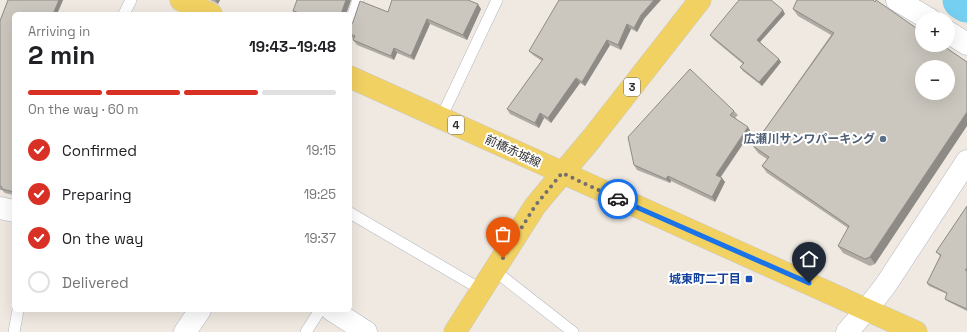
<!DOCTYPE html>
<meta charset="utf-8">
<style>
body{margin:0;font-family:"Space Grotesk","Noto Sans JP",sans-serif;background:#f2f2f2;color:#202124;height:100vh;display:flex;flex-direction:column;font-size:15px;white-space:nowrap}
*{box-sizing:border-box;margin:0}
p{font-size:13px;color:#757577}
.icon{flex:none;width:22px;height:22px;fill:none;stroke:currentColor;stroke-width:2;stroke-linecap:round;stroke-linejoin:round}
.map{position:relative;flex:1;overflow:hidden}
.details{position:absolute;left:12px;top:12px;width:340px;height:300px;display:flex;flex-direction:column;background:#fff;border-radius:6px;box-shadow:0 4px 16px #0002}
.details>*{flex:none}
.controls{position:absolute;left:915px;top:12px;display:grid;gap:8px}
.controls a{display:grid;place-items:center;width:40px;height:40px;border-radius:50%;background:#fff;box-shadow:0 4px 16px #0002;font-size:20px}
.pin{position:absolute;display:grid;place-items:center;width:34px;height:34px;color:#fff;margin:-41px -17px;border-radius:50% 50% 50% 0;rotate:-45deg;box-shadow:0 0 4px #0007}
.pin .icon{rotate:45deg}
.courier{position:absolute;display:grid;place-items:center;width:40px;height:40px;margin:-20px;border:3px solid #1a73e8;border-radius:50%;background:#fff;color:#222;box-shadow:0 1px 5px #0007}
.overview em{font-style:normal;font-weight:600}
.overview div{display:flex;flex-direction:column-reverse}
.overview{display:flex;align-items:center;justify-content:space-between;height:68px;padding:0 16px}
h1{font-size:26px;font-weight:600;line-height:30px}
.bar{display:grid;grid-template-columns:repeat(4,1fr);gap:6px 4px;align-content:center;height:48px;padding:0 16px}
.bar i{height:5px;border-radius:3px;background:#e0e0e0}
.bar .current{background:#d93025}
.bar p{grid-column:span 4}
ol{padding:0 16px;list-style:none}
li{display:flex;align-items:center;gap:12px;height:44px}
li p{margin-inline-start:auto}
li .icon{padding:4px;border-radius:50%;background:#d93025;color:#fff;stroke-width:4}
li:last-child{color:#757577}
li i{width:22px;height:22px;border:2px solid #e0e0e0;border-radius:50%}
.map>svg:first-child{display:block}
</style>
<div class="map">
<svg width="967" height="332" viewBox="0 0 967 332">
<rect width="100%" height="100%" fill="#efe9e1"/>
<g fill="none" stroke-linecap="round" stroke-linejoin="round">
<path stroke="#75cff0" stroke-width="39" d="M962,0L967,3"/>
<defs>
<path id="lane" d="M124,14L131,0
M350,24L358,0
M441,118L497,0
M350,213L482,290
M495,271L573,332
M14,332L18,310
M306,332L320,310"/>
<path id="street" d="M897,0L929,19
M948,32L967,44
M0,208L14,211
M332,310L366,332
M185,332L200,310
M847,332L867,309"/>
<path id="secondary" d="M867,309L885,286L967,161"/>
<path id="primary" d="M181,0L211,14
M350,77L916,332
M455,332L535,206L592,138L700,0"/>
</defs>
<use href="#lane" stroke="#b4b7c1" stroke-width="12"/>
<use href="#street" stroke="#b4b7c1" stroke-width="23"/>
<use href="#secondary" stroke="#b4b7c1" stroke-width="23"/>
<use href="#primary" stroke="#c9c9c9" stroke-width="23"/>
<use href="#lane" stroke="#fff" stroke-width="11"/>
<use href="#street" stroke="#fff" stroke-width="22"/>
<use href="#secondary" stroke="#fff" stroke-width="22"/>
<use href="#primary" stroke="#f2d163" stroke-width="22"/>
</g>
<path fill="#afaba4" d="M8,0H63L57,14H14V195L5,193L2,190H0V21Z
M210,0H220L218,4Z
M351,0L346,14H296L293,11Z
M873,0L875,264L870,266L843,253L838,246L848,228L767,173L762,166L767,159L758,153L753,146L831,35L798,16L793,9Z
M481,9L467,40L430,24L414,60L397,53L394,60L357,45L353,40L354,39L350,37V25L388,12Z
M785,14L760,42L781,62L762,86L743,71L740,67L743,64L713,39L710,35Z
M644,19L637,32L631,29L621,50L610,45L585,86L580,83L551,123L544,118L539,128L510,114L507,109L542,61L533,55L529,51Z
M734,111L738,115L735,118L751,132L721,177L725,182L715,202L671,181L670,183L637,170L634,165Z
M967,206V311L947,301L945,299L947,294L929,286L927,283L940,256L936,252Z"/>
<path fill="#8e8b86" d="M59,0H63L57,14H53Z
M215,0H220L218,4Z
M346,0H351L346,14H341Z
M654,0H661L644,19L637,32L634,28L641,15Z
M478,4L481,9L467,40L463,35Z
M783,10L785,14L759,43L757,40Z
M427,19L430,24L414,60L411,56Z
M627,24L631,29L621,50L618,45Z
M607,40L610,45L585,86L582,82Z
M394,48L397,53L394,60L391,56Z
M779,59L781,62L762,86L759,82Z
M576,78L580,83L551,123L548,118Z
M967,112V126L875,264L870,257Z
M540,113L544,118L539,128L535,123Z
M748,127L751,132L719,179L716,175Z
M668,176L671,181L670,183L666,179Z
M722,178L725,182L715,202L712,197Z"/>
<path fill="#cbc7bf" stroke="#8e8b86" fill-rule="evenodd" d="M8,0H59L53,14H14V192L2,189V187L0,186V21Z
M297,0H346L341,14H303L293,11Z
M392,0H468L478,4L463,35L427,19L411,56L394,48L391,56L353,40L355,36L350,34V25H351L353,22L360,1L388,12Z
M559,0H654L641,15L634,28L627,24L618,45L607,40L582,82L576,78L548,118L540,113L535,123L507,109L543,59L529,51Z
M739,0H771L783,10L757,40L779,59L759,82L740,67L744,63L710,35Z
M797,0H873L875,2L876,0L922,32V45H942L967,62V112L870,257L865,259L838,246L849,226L762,166L769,157L753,146L834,33L793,9ZM922,67H948V93H922Z
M690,69L734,111L730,115L748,127L716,175L722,178L712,197L668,176L666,179L634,165L628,137Z
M967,206V268L965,270L967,271V309L945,299L947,293L927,283L941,255L936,252Z"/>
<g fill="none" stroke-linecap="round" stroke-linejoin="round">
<path stroke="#726f6d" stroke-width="4" stroke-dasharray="0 7.2" d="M503,258L535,206L562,173L618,199"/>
<path stroke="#1a73e8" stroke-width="5" d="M618,199L809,283"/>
</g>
<circle fill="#5c6f8a" stroke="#fff" stroke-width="1.5" cx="883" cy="139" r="4"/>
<rect fill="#1a4fb4" stroke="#fff" stroke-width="1.5" x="745" y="275" width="8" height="8" rx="2"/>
<g text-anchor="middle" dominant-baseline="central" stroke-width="4" stroke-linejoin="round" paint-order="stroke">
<g fill="#fff" stroke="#6d6d6d" stroke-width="1">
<rect x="624" y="78" width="16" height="18" rx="3"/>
<rect x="448" y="116" width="16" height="18" rx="3"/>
</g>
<g font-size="11" font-weight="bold" fill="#2e2e2e">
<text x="632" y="87">3</text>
<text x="456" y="125">4</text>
</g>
<g font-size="12" font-weight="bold" fill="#4e5e75" stroke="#fff" text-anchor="end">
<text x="875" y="139">広瀬川サンワパーキング</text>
</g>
<g font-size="12" fill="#2e2e2e" stroke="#fff">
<text transform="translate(513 151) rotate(25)">前橋赤城線</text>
</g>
<g font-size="12" font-weight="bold" fill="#164399" stroke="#fff" text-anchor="end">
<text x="741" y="279">城東町二丁目</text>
</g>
</g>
</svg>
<div class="controls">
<a>+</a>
<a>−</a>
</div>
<div class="pin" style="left:503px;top:258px;background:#ea580c"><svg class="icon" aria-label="bag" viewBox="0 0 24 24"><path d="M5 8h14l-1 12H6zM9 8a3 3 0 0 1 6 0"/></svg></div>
<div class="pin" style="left:809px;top:283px;background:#1f2937"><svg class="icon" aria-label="home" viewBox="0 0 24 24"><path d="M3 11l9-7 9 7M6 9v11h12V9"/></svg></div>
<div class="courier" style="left:618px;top:199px"><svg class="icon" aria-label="car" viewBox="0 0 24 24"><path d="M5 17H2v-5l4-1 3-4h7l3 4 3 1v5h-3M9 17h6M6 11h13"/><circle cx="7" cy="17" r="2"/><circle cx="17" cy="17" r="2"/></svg></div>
<section class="details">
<div class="overview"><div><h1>2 min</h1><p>Arriving in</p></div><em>19:43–19:48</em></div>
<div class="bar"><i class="current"></i><i class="current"></i><i class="current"></i><i></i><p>On the way · 60 m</p></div>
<ol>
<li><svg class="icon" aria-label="check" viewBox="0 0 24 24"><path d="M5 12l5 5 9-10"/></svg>Confirmed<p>19:15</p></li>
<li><svg class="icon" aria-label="check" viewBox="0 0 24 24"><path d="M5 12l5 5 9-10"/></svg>Preparing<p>19:25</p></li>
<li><svg class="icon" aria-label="check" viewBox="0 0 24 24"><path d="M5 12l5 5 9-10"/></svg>On the way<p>19:37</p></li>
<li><i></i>Delivered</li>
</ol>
</section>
</div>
